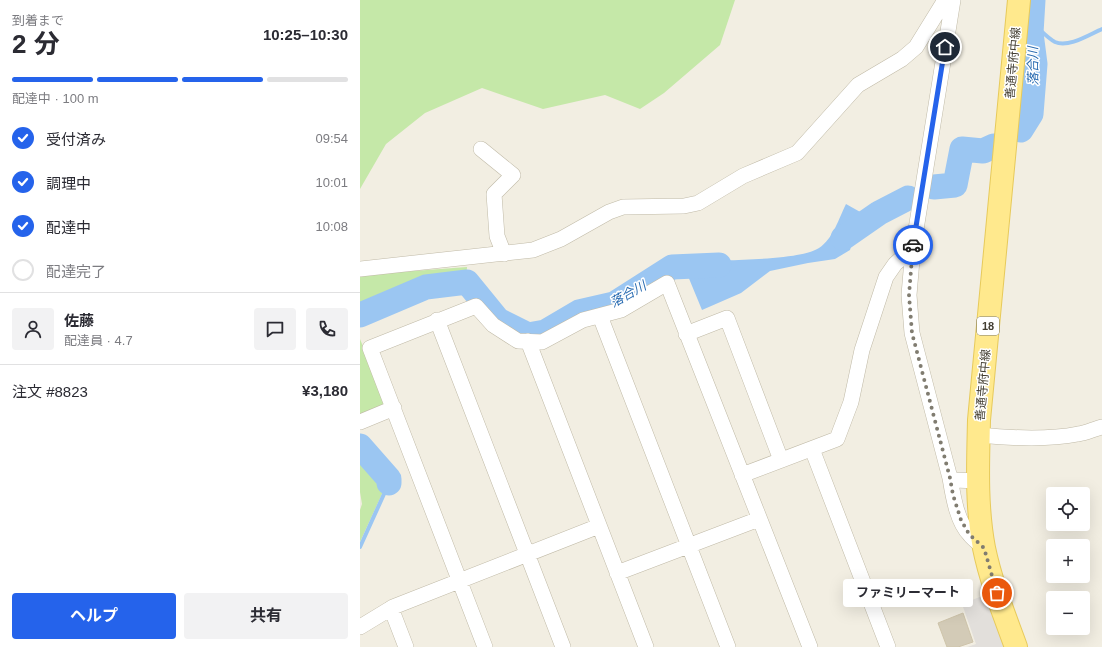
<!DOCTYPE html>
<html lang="ja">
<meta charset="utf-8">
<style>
body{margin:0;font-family:Helvetica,"Noto Sans JP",sans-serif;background:#f2f2f3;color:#2b2b33;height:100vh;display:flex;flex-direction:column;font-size:15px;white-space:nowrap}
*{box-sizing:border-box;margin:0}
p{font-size:13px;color:#7c7c81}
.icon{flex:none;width:22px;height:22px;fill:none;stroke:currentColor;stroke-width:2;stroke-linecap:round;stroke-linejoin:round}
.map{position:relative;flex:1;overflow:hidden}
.panel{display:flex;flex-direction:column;background:#fff;width:360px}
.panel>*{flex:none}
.buttons{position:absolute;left:686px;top:487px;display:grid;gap:8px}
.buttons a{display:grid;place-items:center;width:44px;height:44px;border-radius:4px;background:#fff;box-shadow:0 4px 16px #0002;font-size:20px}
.pin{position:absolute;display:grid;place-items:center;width:34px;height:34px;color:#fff;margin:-17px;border:2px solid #fff;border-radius:50%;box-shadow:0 1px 4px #0007}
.courier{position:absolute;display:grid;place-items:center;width:40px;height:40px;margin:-20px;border:3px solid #2563eb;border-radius:50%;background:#fff;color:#222;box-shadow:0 1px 5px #0007}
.bubble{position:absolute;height:28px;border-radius:4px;background:#fff;box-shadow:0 4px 16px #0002;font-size:13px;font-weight:700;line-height:28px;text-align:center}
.head em{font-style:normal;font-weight:700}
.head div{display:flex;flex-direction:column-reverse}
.head{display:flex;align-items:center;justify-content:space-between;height:68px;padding:0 12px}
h1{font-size:26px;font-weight:700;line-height:30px}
.bar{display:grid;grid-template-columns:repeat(4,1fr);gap:6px 4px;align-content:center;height:48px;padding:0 12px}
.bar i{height:5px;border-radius:3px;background:#e1e1e2}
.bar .active{background:#2563eb}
.bar p{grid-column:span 4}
.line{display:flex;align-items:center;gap:10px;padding:0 12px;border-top:1px solid #e1e1e2}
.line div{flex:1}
.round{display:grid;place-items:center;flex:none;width:42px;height:42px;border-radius:4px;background:#f2f2f3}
ol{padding:0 12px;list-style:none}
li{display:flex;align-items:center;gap:12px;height:44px}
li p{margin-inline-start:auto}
li .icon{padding:4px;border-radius:50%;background:#2563eb;color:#fff;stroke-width:4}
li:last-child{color:#7c7c81}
li i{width:22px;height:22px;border:2px solid #e1e1e2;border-radius:50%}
.cta{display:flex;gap:8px;margin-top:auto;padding:8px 12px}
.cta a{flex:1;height:46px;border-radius:4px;background:#2563eb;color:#fff;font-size:16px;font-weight:700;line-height:46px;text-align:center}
.cta a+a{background:#f2f2f3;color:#2b2b33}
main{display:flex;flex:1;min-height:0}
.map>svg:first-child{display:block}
</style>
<main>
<section class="panel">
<div class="head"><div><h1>2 分</h1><p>到着まで</p></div><em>10:25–10:30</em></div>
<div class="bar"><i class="active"></i><i class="active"></i><i class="active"></i><i></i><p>配達中 · 100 m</p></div>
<ol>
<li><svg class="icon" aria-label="check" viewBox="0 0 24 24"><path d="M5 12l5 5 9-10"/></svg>受付済み<p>09:54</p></li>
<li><svg class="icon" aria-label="check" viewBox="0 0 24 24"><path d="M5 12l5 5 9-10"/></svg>調理中<p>10:01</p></li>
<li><svg class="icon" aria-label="check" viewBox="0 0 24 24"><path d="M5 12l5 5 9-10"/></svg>配達中<p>10:08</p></li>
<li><i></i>配達完了</li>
</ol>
<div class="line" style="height:72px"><a class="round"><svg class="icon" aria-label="person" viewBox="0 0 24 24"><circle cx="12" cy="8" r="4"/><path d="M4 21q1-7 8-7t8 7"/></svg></a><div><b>佐藤</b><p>配達員 · 4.7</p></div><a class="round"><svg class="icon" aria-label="chat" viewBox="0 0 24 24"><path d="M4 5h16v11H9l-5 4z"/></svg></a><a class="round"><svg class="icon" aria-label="phone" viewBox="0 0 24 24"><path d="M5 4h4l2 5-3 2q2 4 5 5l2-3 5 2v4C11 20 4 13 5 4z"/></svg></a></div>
<div class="line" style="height:52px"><div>注文 #8823</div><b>¥3,180</b></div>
<div class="cta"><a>ヘルプ</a><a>共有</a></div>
</section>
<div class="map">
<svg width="742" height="647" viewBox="0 0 742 647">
<rect width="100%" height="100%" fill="#f2eee2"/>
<path fill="#c5e8a8" d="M0,0H375L360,45L304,93L280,109L245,95L183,109L122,88L65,113L26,144L0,189Z
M107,267L106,280L66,284L0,312V275Z
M0,339L25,401L21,408L0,416Z
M0,451L26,480L27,483L0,542V510L2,504L0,492Z"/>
<path fill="#e2dfdb" d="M627,594L632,615L644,647H607L616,644L602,604Z"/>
<path fill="#9bc6f2" d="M486,204L518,222L494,237L490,250L475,259L448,263L410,271L381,293L342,310L323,264L334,261C361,260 439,261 459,248C473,239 479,218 486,204Z"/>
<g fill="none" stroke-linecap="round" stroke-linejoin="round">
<path stroke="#9bc6f2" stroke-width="4" d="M671,22C678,27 687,38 695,42C709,48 730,34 742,29
M0,547L29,483"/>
<path stroke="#9bc6f2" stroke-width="25" d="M661,130L671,114L675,64L671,33L673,0
M574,187L595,185L602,149L623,151L634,146
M483,238L519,213L548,198
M0,315L66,287L107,282L138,320L168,335L185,332L219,312L254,304L312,267L359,265
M0,446L29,479V483"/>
</g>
<path fill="#d3cbb7" stroke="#cec4aa" d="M603,613L613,642L598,647H587L578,623Z"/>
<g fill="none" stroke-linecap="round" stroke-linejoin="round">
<defs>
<path id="street" d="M593,0L553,248L549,295L552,333L590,478L595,480L617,481
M121,149L153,175L134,194L137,236L144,254
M0,269L173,250L201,239L249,212L263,207L324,206L338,203L383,176L437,153L498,85L542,59L556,47L585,0
M240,316L368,647
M77,320L203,647
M326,334L367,318L421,460
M168,341L286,647
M0,422L34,408
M619,435C649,438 688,440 718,434C726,433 734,429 742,427
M452,449L528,647
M382,475L477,439L491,402L502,350L526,277L535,264L553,248
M590,478C593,496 597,522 610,535C614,540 620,544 624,548
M257,573L399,519
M31,608L46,647
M0,627L33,607L239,526
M125,647L10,348L116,306L133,325L158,341L182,342L223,320L261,310L307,283L450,647"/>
<path id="primary" d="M656,647C644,614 631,582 624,548C616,505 618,463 619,420L659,0"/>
</defs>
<use href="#street" stroke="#c0baa7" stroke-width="16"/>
<use href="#primary" stroke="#e7ca5b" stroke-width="24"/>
<use href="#street" stroke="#fff" stroke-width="15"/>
<use href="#primary" stroke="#ffe98d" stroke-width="22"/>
</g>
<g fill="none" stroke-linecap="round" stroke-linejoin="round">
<path stroke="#807c70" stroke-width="4" stroke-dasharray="0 7.2" d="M553,245L549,295L552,333L590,478L593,495L601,520L609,534L624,548L637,593"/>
<path stroke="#2563eb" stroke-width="5" d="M553,245L585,47"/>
</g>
<g text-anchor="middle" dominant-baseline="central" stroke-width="3" stroke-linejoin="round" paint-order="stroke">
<rect fill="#fff" stroke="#7b7870" stroke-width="1" x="617" y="317" width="22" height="18" rx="3"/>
<g font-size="11" font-weight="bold" fill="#433e32">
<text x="628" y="326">18</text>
</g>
<g font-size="12" fill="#433e32" stroke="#fff">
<text transform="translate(653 63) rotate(-85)">善通寺府中線</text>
<text transform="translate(623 385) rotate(-85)">善通寺府中線</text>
</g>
<g font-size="13" font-style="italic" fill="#296bb1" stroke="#fff">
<text transform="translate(673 66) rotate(-91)">落合川</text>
<text transform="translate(268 294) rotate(-29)">落合川</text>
</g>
</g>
</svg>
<div class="buttons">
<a><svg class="icon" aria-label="locate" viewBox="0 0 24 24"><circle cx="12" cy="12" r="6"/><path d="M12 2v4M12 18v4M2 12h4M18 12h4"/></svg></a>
<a>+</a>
<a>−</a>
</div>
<div class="pin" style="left:637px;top:593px;background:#ea580c"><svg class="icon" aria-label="bag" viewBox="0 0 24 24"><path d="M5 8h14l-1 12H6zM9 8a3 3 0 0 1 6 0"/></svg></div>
<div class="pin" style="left:585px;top:47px;background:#1f2937"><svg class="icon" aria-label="home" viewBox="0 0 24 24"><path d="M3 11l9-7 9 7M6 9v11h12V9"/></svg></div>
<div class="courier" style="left:553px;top:245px"><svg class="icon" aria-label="car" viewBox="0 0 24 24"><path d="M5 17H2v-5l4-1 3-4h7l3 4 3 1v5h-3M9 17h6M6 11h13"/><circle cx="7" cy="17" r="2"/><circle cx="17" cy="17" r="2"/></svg></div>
<div class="bubble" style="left:483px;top:579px;width:130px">ファミリーマート</div>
</div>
</main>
